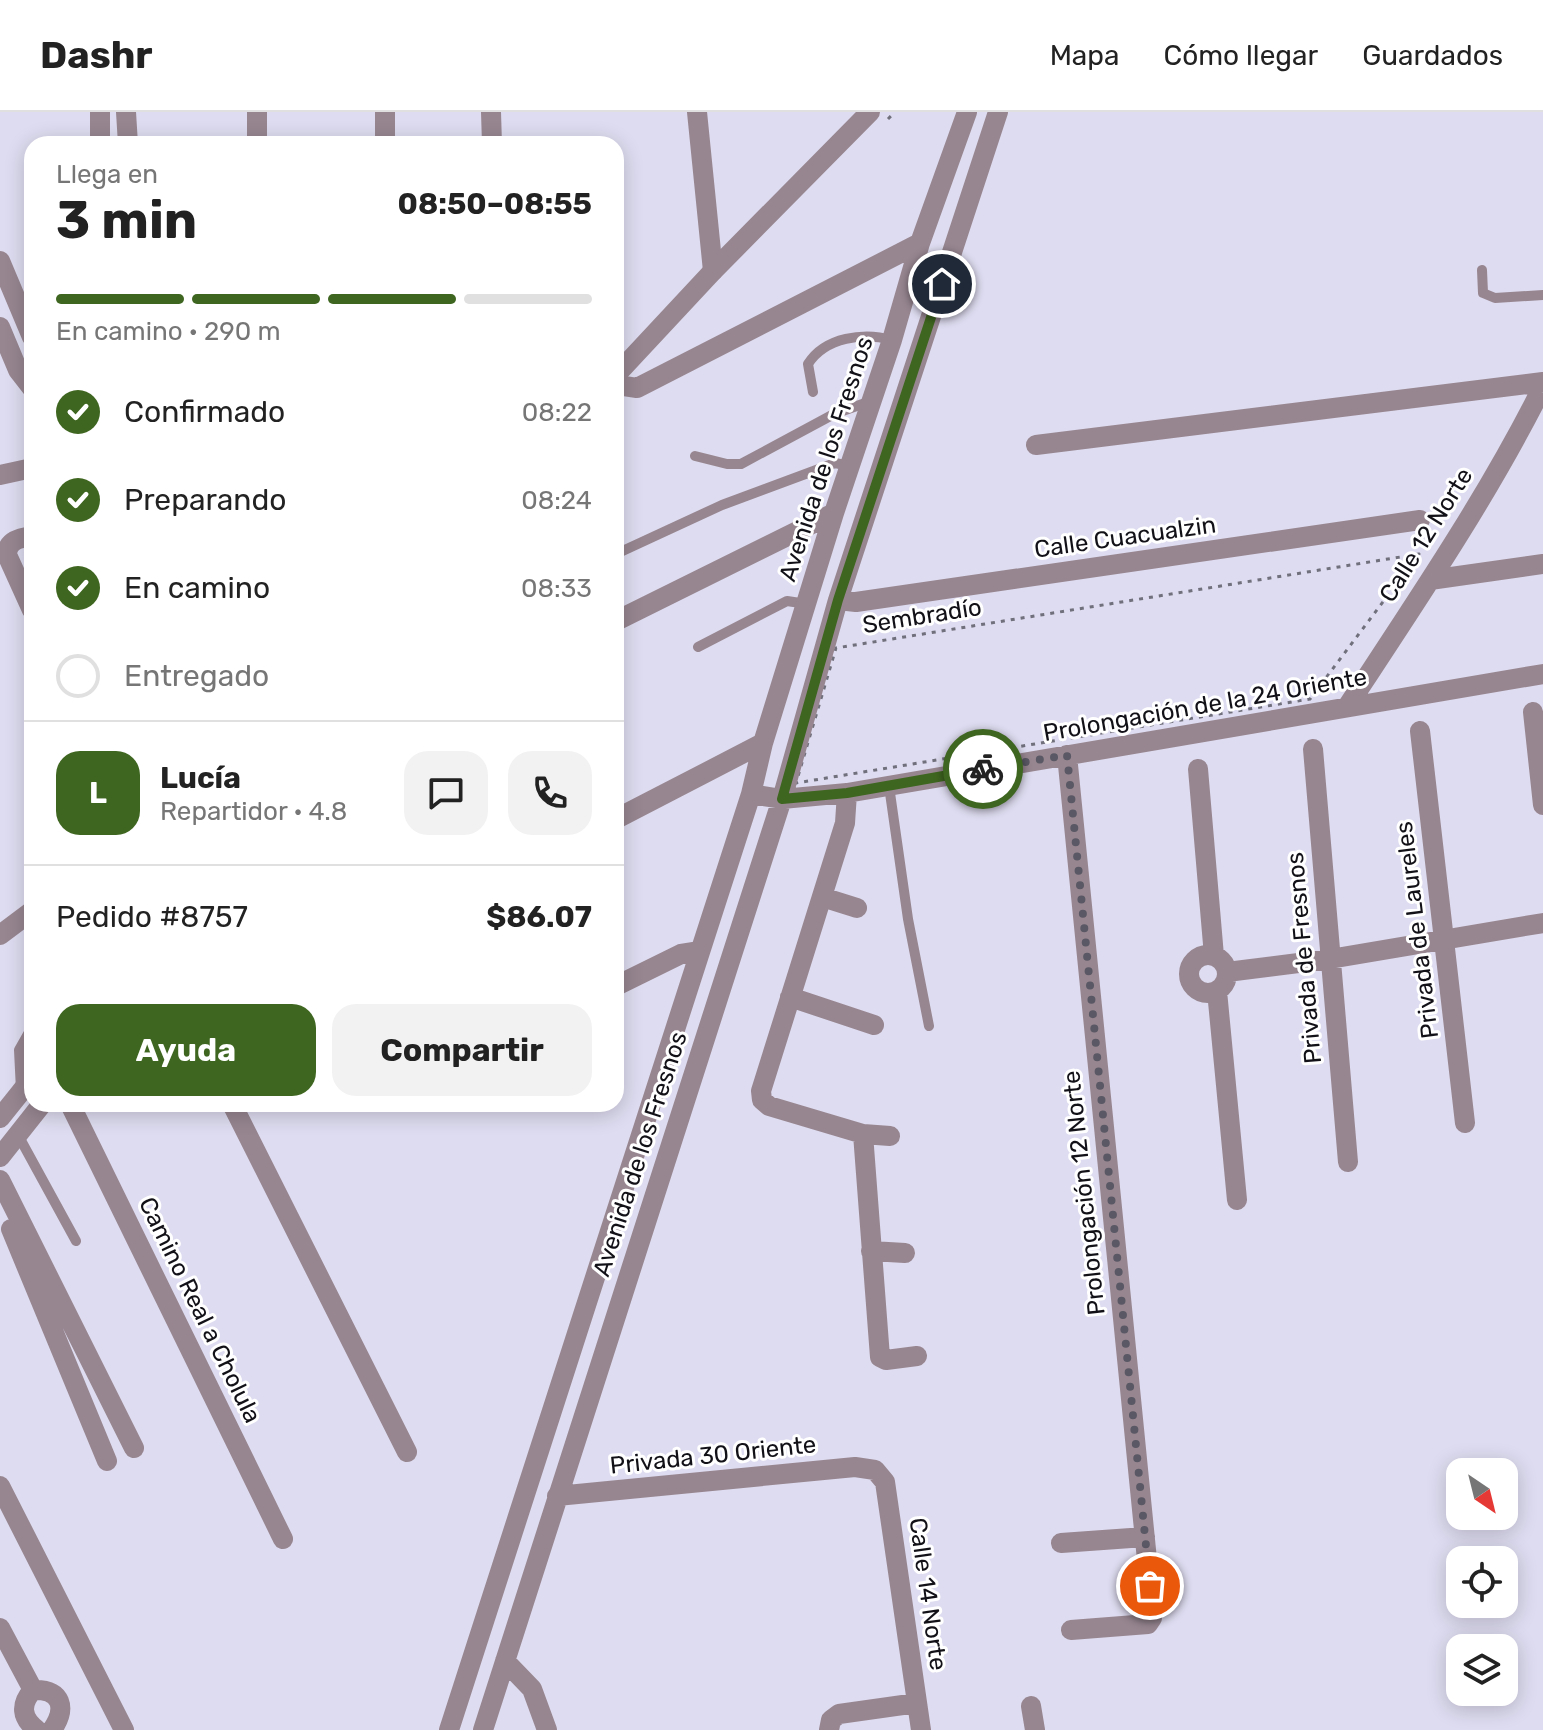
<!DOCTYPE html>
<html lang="es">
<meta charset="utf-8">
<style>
body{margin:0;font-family:Rubik,sans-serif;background:#f2f2f2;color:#222;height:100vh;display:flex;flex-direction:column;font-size:30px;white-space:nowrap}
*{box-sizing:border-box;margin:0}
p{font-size:26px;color:#767676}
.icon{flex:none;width:44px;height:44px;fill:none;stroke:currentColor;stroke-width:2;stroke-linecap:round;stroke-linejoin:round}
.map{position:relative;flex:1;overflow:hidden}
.panel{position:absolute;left:24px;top:24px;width:600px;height:976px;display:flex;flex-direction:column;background:#fff;border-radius:24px;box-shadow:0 4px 20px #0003}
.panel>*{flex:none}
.needle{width:52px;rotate:145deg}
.buttons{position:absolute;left:1446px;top:1346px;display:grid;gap:16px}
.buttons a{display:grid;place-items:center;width:72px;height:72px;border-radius:16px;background:#fff;box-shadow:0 4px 20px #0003;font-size:40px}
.pin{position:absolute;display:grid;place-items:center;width:68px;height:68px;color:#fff;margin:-34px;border:4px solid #fff;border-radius:50%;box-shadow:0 2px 8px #0007}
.courier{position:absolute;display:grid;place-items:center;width:80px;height:80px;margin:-40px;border:6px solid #3f6620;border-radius:50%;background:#fff;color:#222;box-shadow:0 2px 10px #0007}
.summary em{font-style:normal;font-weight:700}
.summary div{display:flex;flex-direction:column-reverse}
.summary{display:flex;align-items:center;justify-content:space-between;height:136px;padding:0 32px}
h1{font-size:52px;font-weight:700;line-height:60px}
.bar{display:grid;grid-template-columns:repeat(4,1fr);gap:12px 8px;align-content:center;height:96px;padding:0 32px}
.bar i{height:10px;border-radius:6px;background:#e0e0e0}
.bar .on{background:#3f6620}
.bar p{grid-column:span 4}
.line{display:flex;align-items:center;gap:20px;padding:0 32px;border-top:2px solid #e0e0e0}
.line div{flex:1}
.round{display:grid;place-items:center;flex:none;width:84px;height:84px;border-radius:24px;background:#f2f2f2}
ol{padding:0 32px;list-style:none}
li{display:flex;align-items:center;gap:24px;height:88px}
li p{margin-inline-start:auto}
li .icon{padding:8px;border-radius:50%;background:#3f6620;color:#fff;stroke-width:4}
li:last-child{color:#767676}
li i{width:44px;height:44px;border:4px solid #e0e0e0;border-radius:50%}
.primary-button{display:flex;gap:16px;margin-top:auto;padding:16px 32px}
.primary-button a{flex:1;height:92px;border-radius:24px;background:#3f6620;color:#fff;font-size:32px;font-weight:700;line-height:92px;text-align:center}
.primary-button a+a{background:#f2f2f2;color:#222}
header{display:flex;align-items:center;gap:48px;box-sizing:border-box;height:112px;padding:0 40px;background:#fff;border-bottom:2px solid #e0e0e0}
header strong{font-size:38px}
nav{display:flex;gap:44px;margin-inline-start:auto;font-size:28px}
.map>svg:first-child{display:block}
</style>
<header>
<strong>Dashr</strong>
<nav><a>Mapa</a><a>Cómo llegar</a><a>Guardados</a></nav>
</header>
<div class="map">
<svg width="1543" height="1618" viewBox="0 0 1543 1618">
<rect width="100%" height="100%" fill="#dedcf0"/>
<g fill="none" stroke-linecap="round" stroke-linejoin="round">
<path stroke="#706f7c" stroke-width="3" stroke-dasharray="4 6" stroke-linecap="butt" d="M888,7L895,0
M1419,442L1310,587L796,671L836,536Z"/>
<path stroke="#978690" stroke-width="10" d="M1482,158L1483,181L1495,186L1543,183
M813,280L808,252C825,225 864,220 892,228
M695,344L727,352H741L834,302L871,289
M616,442L722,393L835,351L850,354
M698,535L787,489L807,492
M889,674L908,807L929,914
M21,978L19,938L32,915
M18,1023L76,1129"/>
<path stroke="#978690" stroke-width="20" d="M100,0V32
M126,0L128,32
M257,0V32
M385,0V32
M491,0L492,32
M697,0L713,159
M967,0L920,131L892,228L834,401L763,631L751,682L782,687L847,681L1543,562
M0,149L32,225
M0,215L18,258L32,276
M616,268L624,274L637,276L920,131
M1036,333L1543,270
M0,363L32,356
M32,424C20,426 7,428 7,443L32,498
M1430,468L1543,452
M838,488L856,490L1420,408
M616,509L834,401
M1347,595C1416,490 1487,386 1543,274
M1533,600L1543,693
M1420,619L1465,1011
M1313,637L1348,1050
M1067,643L1152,1498V1506L1148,1512L1071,1518
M1198,657L1214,844
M847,681L845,711L761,979L762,988L769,994L863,1022L890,1024
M616,707L763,631
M822,785L857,796
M0,823L32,799
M1189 862a19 19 0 1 1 38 0a19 19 0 1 1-38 0Z
M1227,860L1330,847L1543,811
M616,874L681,842L700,839
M1217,879L1237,1088
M790,885L874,913
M70,992L283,1427
M232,992L407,1340
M863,1022L880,1245L886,1248L917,1244
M0,1068L134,1336
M11,1117L107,1349
M871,1139L905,1141
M0,1374L124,1618
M557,1384L855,1355L875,1358L885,1370L921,1618
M1061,1431L1145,1425
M0,1516L33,1578
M505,1549L532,1577L547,1618
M1031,1594L1035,1618
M37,1618C21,1606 20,1592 33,1578C62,1577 67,1596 52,1618
M449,1618L751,682
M483,1618L782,687L838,488L998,0
M829,1618L831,1608L839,1602L917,1591"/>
<path stroke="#978690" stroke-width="20" d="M616,263L713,159L870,0
M0,1006L32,966
M0,1045L42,992"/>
</g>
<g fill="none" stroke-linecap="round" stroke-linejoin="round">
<path stroke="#595864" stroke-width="8" stroke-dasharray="0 14.4" d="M983,657L1067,643L1150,1474"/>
<path stroke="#3f6620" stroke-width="10" d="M942,172L838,488L782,687L847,681L983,657"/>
</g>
<g text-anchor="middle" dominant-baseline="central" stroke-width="6" stroke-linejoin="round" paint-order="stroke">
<g font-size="24" fill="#121118" stroke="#fff">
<text transform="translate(826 347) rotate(-72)">Avenida de los Fresnos</text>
<text transform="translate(1426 423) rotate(-58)">Calle 12 Norte</text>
<text transform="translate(1125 425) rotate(-8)">Calle Cuacualzin</text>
<text transform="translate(922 504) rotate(-9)">Sembradío</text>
<text transform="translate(1205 593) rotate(-10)">Prolongación de la 24 Oriente</text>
<text transform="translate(1417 818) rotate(-97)">Privada de Laureles</text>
<text transform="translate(1304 846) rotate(-95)">Privada de Fresnos</text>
<text transform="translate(640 1042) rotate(-72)">Avenida de los Fresnos</text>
<text transform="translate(1084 1081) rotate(-96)">Prolongación 12 Norte</text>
<text transform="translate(200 1198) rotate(64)">Camino Real a Cholula</text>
<text transform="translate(713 1343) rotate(-6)">Privada 30 Oriente</text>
<text transform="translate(928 1482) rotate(82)">Calle 14 Norte</text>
</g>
</g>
</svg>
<div class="buttons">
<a><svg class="needle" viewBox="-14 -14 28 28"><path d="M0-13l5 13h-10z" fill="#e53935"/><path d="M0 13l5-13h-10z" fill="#767676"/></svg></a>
<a><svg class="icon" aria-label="locate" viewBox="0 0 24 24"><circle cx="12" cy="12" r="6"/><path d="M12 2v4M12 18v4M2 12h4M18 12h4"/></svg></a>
<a><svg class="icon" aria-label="layers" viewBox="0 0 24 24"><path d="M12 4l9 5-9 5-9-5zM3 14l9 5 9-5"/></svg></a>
</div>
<div class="pin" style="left:1150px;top:1474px;background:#ea580c"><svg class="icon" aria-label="bag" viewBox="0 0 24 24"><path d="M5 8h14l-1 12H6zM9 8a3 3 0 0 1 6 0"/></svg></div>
<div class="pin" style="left:942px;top:172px;background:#1f2937"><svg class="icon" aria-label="home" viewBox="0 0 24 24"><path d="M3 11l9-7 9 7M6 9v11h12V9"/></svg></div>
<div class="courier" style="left:983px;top:657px"><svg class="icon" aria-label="bike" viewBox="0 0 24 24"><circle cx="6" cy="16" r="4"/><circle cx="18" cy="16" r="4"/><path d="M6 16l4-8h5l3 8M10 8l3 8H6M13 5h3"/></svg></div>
<section class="panel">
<div class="summary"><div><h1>3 min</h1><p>Llega en</p></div><em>08:50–08:55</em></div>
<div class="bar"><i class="on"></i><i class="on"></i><i class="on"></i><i></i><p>En camino · 290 m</p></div>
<ol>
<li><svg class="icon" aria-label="check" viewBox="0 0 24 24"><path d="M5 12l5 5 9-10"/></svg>Confirmado<p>08:22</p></li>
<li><svg class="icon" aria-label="check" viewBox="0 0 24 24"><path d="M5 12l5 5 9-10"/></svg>Preparando<p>08:24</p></li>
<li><svg class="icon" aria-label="check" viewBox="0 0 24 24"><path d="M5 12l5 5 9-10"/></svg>En camino<p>08:33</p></li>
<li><i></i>Entregado</li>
</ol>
<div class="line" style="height:144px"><b class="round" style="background:#3f6620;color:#fff">L</b><div><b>Lucía</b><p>Repartidor · 4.8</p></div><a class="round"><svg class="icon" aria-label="chat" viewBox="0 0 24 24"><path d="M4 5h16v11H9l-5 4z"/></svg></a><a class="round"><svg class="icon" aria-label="phone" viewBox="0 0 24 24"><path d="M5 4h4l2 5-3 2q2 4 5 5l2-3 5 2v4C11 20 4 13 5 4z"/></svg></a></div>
<div class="line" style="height:104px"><div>Pedido #8757</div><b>$86.07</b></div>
<div class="primary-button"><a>Ayuda</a><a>Compartir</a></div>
</section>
</div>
